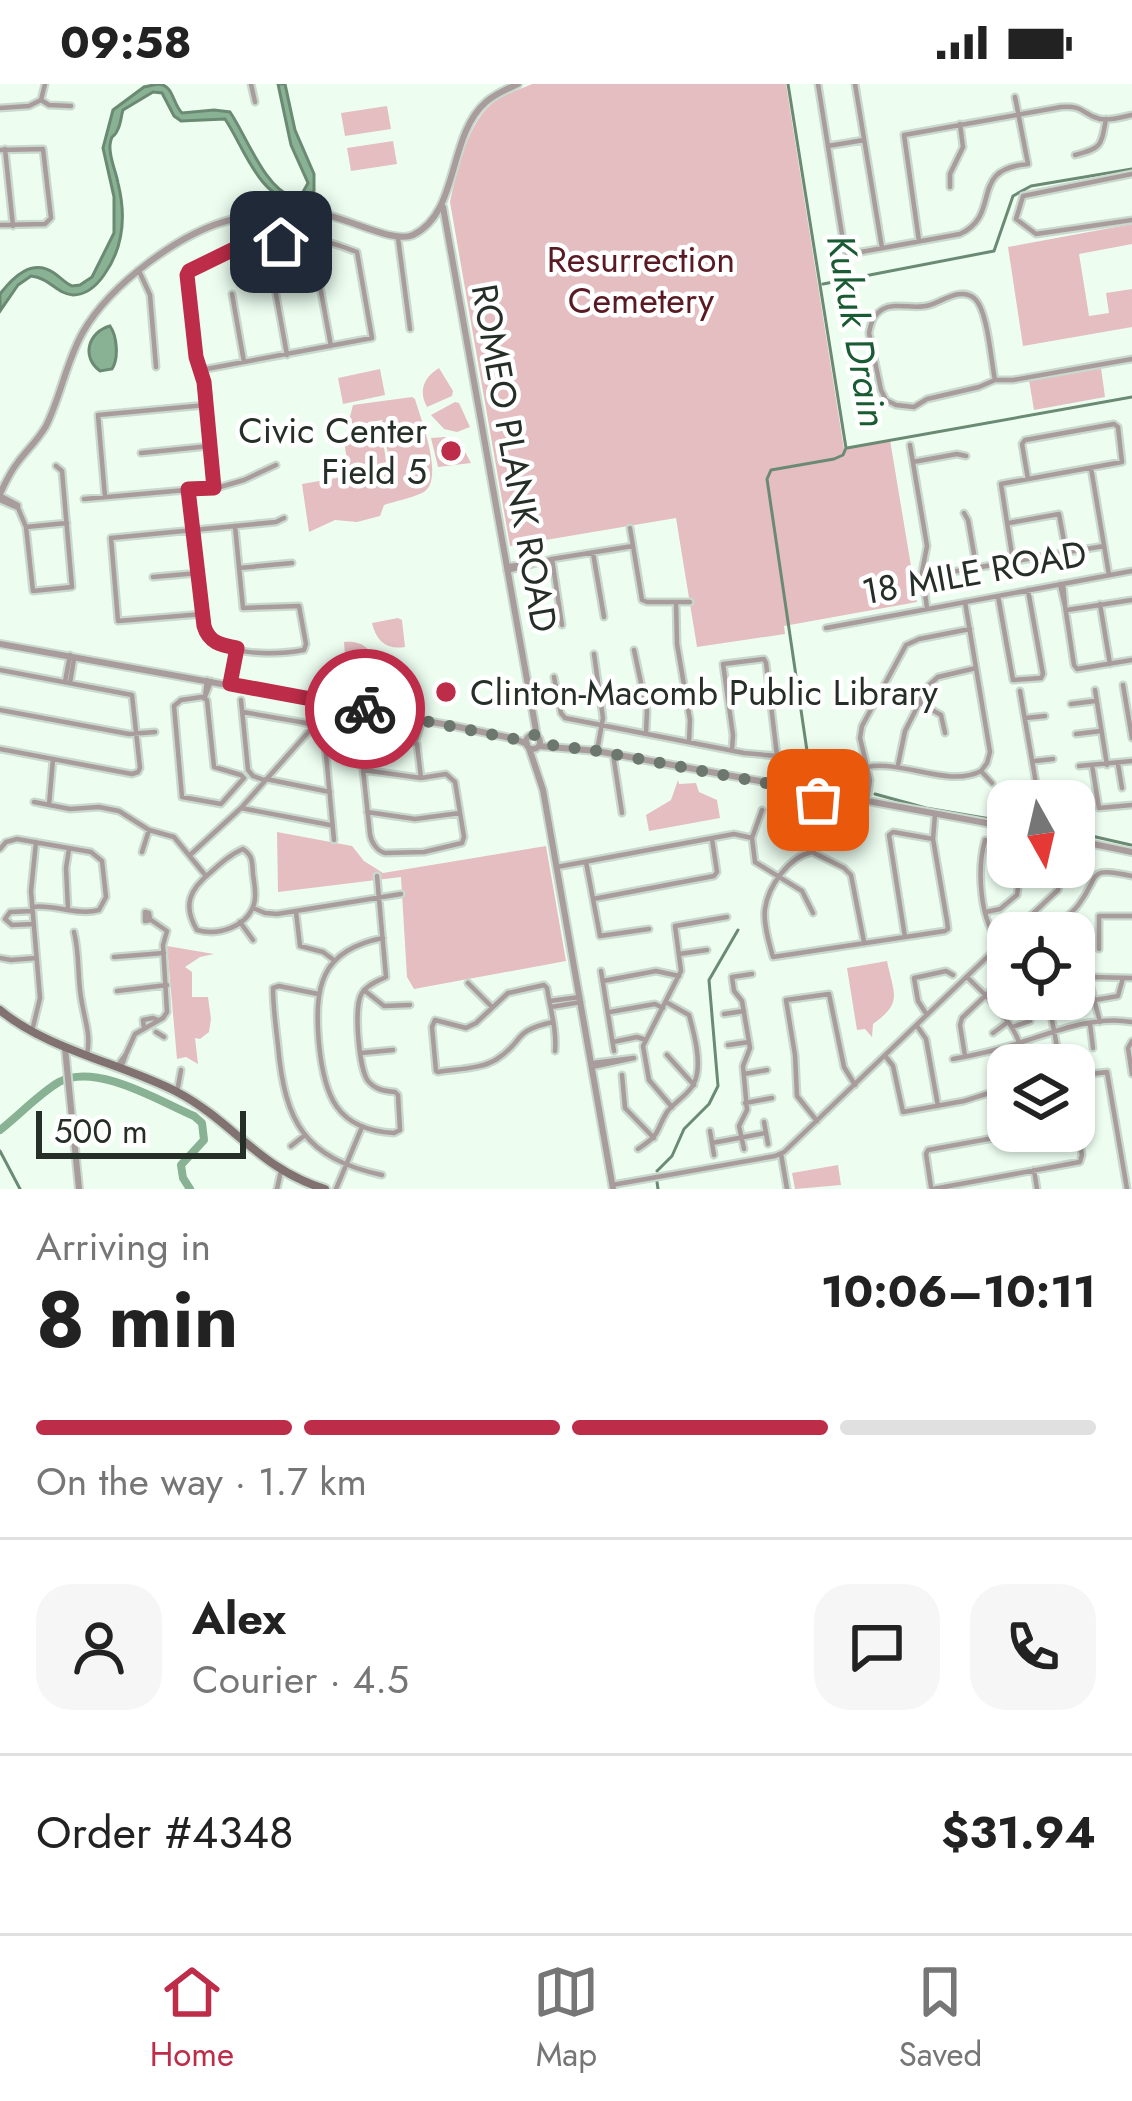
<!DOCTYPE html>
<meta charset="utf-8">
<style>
body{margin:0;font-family:Jost,sans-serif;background:#f6f6f6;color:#222;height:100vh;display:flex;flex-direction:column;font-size:45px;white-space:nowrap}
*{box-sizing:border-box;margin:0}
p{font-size:39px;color:#767676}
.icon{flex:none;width:66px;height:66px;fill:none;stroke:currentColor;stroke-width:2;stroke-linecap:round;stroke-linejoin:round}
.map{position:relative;height:1105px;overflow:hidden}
.details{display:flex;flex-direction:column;background:#fff;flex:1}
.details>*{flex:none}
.needle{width:78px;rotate:172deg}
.tools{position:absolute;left:987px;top:696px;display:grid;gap:24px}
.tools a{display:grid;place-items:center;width:108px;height:108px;border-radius:24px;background:#fff;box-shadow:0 3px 9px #0004;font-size:60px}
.scale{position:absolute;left:36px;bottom:30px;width:210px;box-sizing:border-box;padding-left:12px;border:6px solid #262e28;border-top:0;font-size:33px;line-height:42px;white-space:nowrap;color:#262e28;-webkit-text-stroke:9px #fff;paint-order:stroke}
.pin{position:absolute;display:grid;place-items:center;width:102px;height:102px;color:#fff;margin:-51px;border-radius:24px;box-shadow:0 6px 18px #0006}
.courier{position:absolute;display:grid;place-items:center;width:120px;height:120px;margin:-60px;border:9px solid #bd2c48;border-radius:50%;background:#fff;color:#222;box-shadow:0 3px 15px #0007}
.summary em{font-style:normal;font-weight:700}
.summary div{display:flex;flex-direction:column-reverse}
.summary{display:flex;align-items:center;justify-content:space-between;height:204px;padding:0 36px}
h1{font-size:78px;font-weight:700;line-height:90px}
.bar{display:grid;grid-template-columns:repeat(4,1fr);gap:18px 12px;align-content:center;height:144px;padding:0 36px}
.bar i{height:15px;border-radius:9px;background:#e0e0e0}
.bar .current{background:#bd2c48}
.bar p{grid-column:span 4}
.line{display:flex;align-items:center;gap:30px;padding:0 36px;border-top:3px solid #e0e0e0}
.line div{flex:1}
.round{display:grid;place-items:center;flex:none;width:126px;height:126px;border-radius:36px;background:#f6f6f6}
.status{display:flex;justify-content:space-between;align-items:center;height:84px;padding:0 60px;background:#fff;direction:ltr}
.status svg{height:33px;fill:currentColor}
.tabs{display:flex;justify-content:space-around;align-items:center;height:168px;border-top:3px solid #e0e0e0;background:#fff;font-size:33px;color:#767676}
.tabs a{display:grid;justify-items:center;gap:6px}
.tabs .current{color:#bd2c48}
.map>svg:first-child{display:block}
</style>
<div class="status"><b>09:58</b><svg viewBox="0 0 49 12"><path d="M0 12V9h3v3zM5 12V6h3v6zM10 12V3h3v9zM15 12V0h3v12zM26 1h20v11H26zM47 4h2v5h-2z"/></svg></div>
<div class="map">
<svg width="1132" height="1105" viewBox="0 0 1132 1105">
<rect width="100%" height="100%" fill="#edfef1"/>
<path fill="#e4bec0" d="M532,0H786L844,365L890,356L917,518L784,542L785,550L697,563L676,434L510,462L450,118C457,87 468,34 497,16C507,9 521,5 532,0Z
M387,22L391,45L345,52L341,29Z
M393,57L397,80L351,87L347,64Z
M1132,140V160L1079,170L1089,232L1109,229L1106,209L1132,205V243L1023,262L1008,163Z
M439,284L453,307L452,312L427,323C418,307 424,293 439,284Z
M1101,284L1105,313L1034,326L1029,296Z
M380,285L385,311L343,320L338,294Z
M412,313L415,315C421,336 446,398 422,409C411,414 396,417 384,421L380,432L357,438L335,436L309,448L302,400L387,385L390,382L382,336L351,342L348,340L353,321Z
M455,318L459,319L470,343L457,348L444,345L431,331Z
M381,344L387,383L349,389L343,350Z
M445,353L461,360L471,379L438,383L431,354Z
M398,534L402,536L405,563C387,566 376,557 372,539Z
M344,558C362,556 373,565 376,583L350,587L346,585Z
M678,696L679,700L696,699L699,708L717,716L720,734L649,747L646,731L671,716Z
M277,748L352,762L364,777L383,789L546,762L566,877L414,905L407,893L401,793L278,808Z
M167,862L214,870L200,873L185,883L192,888V913H208L211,935L209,948L200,955L195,954L198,980L186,973L177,975Z
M887,877C894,911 903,918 873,940L872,953L865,945L857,946L847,884Z
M838,1081L841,1101L795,1105L792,1089Z"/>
<path fill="#88b293" stroke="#6b8a73" stroke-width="3" d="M158,0C174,1 172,19 182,29L214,26L230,28C246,51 265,105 293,113L303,108L308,99L291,61L278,0H285L295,46L314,90V107L299,118C259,116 244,63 225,35L181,37L174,32L162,9L153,8L123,26C121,32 121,39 118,45C113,57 112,47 110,61C109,74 116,87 118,99C126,131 124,163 104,191C97,201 87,211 73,211C57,210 50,194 31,192L18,201L0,227V210C13,193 32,174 54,189C60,193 65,199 72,202L80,201L92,193L114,149V113L103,64L113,26L144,3Z
M110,242C117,252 119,274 112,285L100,287C81,273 88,248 110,242Z"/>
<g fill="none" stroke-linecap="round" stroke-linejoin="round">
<path stroke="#6b8a73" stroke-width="3" d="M788,0L846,364
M823,200L994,167L1013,112L1031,102L1132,85
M846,364L843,371L834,375L771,386L767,395L811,694C820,709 842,711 858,708
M847,364L1132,313
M875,710L926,724L1008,738
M1074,748L1131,761
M0,1067L20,1105
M657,1087L672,1072L684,1045L709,1020L718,1002L709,896L738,846
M657,1098L658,1105"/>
<path stroke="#88b293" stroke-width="8" d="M0,1046C18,1032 40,1009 59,998C96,978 159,1017 194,1032L202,1039L204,1056L181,1081L183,1094L190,1105"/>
<defs>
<path id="minor" d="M251,0L255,18
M818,0L844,163L847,169L850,170L960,150C1003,130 967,85 1028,80L1015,13
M855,0L882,164
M41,16L49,21L71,22
M41,16L45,0
M0,24L29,22L41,16
M828,62L864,56
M5,65L13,142
M0,66L43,65L51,134L45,140L0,141
M1075,71C1102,64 1101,62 1106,35
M1132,90L1023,112L1016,135L1036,150L1132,136
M950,103V90L963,63L960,40
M279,130L281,158
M398,154L410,245
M919,157L904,51L1061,23C1085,21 1082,31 1100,35C1110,37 1122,33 1132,31
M139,187L150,211L156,283
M319,197L331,262
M274,199L287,271
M232,210L244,278
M201,286L372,254L357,168C345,164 333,158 320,157C272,151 227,165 188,189L196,273L204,298L214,404
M995,296C991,278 988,225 974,214C961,203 943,217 930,221C915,226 896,218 883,225C873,231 871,239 869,249L881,306L886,316L896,321L914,323L927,315L979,303L995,296H1013L1132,275
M910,361L927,462L922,488L927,524
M141,369L210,362
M913,378L957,370L966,372
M1091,384L1109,491
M188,405L204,542C216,574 276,571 304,566L306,560L299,522L243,524L235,442
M105,413L98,331L206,321
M84,415L220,403L244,396L276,381
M0,416L18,424V421L1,412
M18,424L26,443L33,507L72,503L62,387L56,382
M964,429L968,436L976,481
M1009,439L1059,430L1066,468
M26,443L67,439
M630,444L642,516L647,518H690
M593,469L604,533
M552,475L562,541
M1013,477L1001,400L1006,399L1122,378L1118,343L1114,340L1025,356L1022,360L1028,395
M507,482L531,480
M239,484L292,479
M507,487L552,475L633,462
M153,493L199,489
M922,493L1104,462
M1060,500L1065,522L1063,500
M998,512L1013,596L1041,594L1043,590L1028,506
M676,518L677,560L690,636L689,658
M965,518L990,668L987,679L981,687
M1100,520L1110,580
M1065,522L1074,581L1077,585L1132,576
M1067,526L1132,516
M203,530L118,537L111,454L276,438L284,434
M826,544L1132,487
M970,545L919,555L906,561L862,642L860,654L867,683C904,676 949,704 981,687
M634,566L647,627L646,649
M594,570L603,634L597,667
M0,586L132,611L140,684L138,688L132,690L0,665
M554,593L561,629L565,634L744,669L777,672
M207,596L205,613L211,597
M65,598L70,571
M70,599L74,575
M230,600L237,564
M1123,601L1132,654
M1095,606L1107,681
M1020,607L1038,711L1040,715L1050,717
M202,613L207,616L214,683L241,691L244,694L221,720L182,713L174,622L181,616Z
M241,616L248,686L253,692L264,696
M920,619L941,631L945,649
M1071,620L1095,617
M0,626L129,650L155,648
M243,628L306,639L313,643
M1025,634L1045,632
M418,635L415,659L422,637
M317,639L324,649L334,756
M1076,650L1101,647
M732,666L733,651L723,580L764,575L766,579L778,680L776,701
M613,670L622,729
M1035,677L1053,675
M1118,680L1122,704
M898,681L905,647L928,602L938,593L976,584
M1092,681L1099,724L1132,721
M1079,682L1132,677
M363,686L421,694L446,690L455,698L464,753L462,759L424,768L385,769C377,767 371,758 370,750L363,686C359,642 387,653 417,660L421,694
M981,687L992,699
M266,695L330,708
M862,716L867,683L870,696L867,717
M34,718L70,725L99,723L119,727L149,746L174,753L206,792
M49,721L53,675
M241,724L330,741
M762,726L752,754L755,778L802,807L813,829
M367,728L415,735L460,729
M985,756C977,784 979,838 1001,860
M0,765L6,758L17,755L91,768L102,777L106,813L99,826C78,832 55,820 32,823
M243,765C253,772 252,777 253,790C254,799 257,810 254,820C247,843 218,852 197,846C182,821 190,805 211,788C221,779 231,770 243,765Z
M142,768L149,746
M812,768C789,773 768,802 765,825C763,839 769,859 773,873L945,847L948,845L947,837L933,755L935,731
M812,768L844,784L851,791L864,858
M812,768L819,709
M190,771L241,724L327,627L328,622
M586,778L600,852L649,845
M557,783L734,750L752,754
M377,792L386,893C378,897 368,900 362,909C353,922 359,985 368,997C376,1006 384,1007 395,1008L398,1011L400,1046L394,1049C336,1046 324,1011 319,960C314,903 320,866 383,854
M593,815L714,792L717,788L712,755
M253,824L265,829L277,830L401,810
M68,825L66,784L69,765
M32,827L10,828L5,835L12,841L34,840
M296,828L300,862L323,868L335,877
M986,828L1000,825L1017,811L1021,783
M240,838L253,856
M74,848C80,871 77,896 82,919C85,937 91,952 87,970
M1012,849L1058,806L1064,783
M1051,849C1059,838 1071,831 1079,820C1101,791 1086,782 1132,792
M905,853L889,751L893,748L933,755
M1099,865V832H1132
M679,870L707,866
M114,873L164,869
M0,874L11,876L36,874
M601,887L614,967
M967,893C986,912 1009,932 1019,958
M603,897L656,887L679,892
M468,899L492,923
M364,906L384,922L410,921
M117,907L167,901
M318,910L279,902L273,904C273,924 276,943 278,962C285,1038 304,1074 382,1091
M1048,915L1058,968
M1095,916L1118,912L1123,894
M550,917L580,913
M995,921L1008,910
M551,923L581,918
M610,928L655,920L663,924
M724,930L744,927
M927,931L918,917L914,894L946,887L953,891
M553,938C511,947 525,957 497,975C482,985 456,985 438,988L436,987L432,943L435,936L466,944L476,939L508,909L544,901L547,904C550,924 557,946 555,967
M1100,938L1090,900L1091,893L1132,894
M1090,940L1093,964
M917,942L926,955L938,1022
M1013,943L1030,937
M144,944L143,936L153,934L158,936
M32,947L40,914L31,807L36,758
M156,948L164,953
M993,949L1008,938
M1132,957L1128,964L1132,990
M613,958L637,953L646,956
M728,961L749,958
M361,969L393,966
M126,970L135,950L163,934L167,928L163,861L167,847L151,836L145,837V828L149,829L150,836
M667,971L694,1001
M965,972L960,941L962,934L1008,890
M886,973L893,982L903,1028L964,1017L1008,1003
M953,975C975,971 997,966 1019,959C1054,948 1095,931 1132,938
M118,981L126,970L121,984
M592,983L634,974L593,979
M744,990L767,986
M622,991L625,1024L654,1054
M1074,992L1107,988L1127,1105
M177,1008L181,986
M745,1019L772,1014
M672,1023L649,996L643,962L681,887L675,842L727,833
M817,1037L797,1012L795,971L786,916L829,910L844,983L855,1001
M764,1038L768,1060
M710,1047L714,1071
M712,1059L765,1049
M291,1062L305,1051
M638,1065C663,1048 654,1049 667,1028C674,1018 689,1011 694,999C703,982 694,949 689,931L666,918
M744,1065L739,1042L747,1026L743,982L750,964L742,917L734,907L732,893L752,890
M781,1070L787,1105
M1034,1086L1037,1105
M612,1101L775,1072L784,1068L1008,853
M931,1103L926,1070L928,1066L1032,1047
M277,1105L281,1087
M336,1105L362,1043
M933,1105L1080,1078L1082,1071L1074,1027"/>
<path id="tertiary" d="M443,123L537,652
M0,410C5,399 10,388 18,378C27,366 38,356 46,342C61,312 66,278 83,248C110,201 181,147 234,135C257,130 284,129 308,128C339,128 392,161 413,151C460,128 447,52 486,18C495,10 507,5 518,0
M0,560L454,642L515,655L527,660
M526 658a7 7 0 1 1 14 0a7 7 0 1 1-14 0Z
M539,662L597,667L1008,743
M529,664L543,706L613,1105
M1074,756L1132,768
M65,964L79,1105"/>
<path id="secondary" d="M0,926C46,965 123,980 177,1008C234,1038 259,1085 325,1105"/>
</defs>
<use href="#minor" stroke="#c9d9cd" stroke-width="9"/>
<use href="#tertiary" stroke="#c9d9cd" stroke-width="10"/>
<use href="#secondary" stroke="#c9d9cd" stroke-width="12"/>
<use href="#minor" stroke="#a99c9d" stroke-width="4.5"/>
<use href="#tertiary" stroke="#a99c9d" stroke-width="6"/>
<use href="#secondary" stroke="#827171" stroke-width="8"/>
</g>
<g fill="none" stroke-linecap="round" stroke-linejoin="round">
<path stroke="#6c776e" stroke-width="12" stroke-dasharray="0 21.6" d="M365,625L515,655L535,651L551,661L597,667L819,709L818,716"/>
<path stroke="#bd2c48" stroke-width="15" d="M281,158L236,164L189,187L187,191L196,273L204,298L214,404L188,405L204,542C209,559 221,561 237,564L230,600L365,625"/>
</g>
<g fill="#bd2c48" stroke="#fff" stroke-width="4.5">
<circle cx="451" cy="367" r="12"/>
<circle cx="446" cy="608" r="12"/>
</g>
<g text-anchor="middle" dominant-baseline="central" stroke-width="9" stroke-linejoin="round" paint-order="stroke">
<g font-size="36" fill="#5a1a23" stroke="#fff">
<text x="641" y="175">Resurrection<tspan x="641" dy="41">Cemetery</tspan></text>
</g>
<g font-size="36" fill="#262e28" stroke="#fff" text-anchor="end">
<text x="427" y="346">Civic Center<tspan x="427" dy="41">Field 5</tspan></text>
<text x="470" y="608" text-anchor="start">Clinton-Macomb Public Library</text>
</g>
<g font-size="36" fill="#262e28" stroke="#fff">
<text transform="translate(515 374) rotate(80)">ROMEO PLANK ROAD</text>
<text transform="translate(974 488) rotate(-10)">18 MILE ROAD</text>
</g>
<g font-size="39" font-style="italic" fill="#195b32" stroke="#fff">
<text transform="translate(857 247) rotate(80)">Kukuk Drain</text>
</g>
</g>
</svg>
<div class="tools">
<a><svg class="needle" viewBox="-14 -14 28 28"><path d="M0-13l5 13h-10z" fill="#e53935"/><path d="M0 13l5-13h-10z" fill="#767676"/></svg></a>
<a><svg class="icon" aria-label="locate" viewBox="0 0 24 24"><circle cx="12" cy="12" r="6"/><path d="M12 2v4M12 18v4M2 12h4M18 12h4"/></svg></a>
<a><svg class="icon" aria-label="layers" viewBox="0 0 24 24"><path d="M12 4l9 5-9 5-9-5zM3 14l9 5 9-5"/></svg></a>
</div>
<div class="scale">500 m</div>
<div class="pin" style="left:818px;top:716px;background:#ea580c"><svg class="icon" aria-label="bag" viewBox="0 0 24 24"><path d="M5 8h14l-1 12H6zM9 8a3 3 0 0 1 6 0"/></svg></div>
<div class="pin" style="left:281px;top:158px;background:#1f2937"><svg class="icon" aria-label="home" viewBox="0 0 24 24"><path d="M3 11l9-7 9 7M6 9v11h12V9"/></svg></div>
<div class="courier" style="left:365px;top:625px"><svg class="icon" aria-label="bike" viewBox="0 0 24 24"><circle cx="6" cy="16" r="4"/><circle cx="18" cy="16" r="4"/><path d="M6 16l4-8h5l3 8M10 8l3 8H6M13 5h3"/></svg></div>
</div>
<section class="details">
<div class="summary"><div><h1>8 min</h1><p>Arriving in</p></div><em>10:06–10:11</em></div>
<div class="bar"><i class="current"></i><i class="current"></i><i class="current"></i><i></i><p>On the way · 1.7 km</p></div>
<div class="line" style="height:216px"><a class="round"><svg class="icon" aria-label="person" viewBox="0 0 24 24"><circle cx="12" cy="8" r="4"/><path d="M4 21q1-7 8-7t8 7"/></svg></a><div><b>Alex</b><p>Courier · 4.5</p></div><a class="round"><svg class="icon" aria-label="chat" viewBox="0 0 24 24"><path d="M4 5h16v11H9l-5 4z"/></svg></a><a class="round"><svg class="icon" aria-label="phone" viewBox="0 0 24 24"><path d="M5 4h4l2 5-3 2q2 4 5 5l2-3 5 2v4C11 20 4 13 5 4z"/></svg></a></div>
<div class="line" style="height:156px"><div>Order #4348</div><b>$31.94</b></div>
</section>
<nav class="tabs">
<a class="current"><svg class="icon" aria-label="home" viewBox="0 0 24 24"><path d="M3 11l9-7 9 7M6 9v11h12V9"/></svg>Home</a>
<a><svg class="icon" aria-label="map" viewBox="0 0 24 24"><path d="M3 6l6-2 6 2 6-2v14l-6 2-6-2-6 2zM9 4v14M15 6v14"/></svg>Map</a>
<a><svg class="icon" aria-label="saved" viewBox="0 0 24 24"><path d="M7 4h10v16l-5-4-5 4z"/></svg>Saved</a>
</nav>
